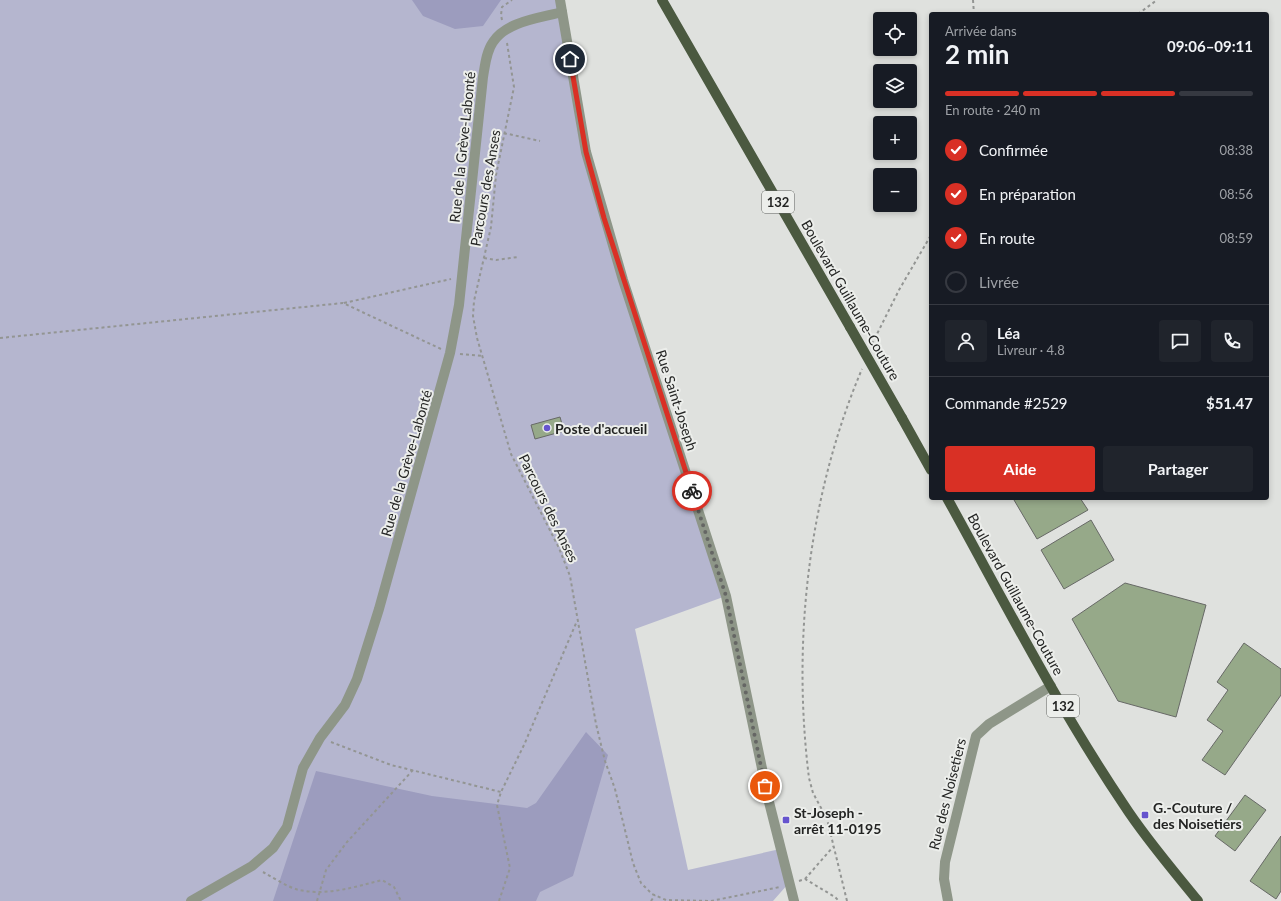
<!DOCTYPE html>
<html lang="fr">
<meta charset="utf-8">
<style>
body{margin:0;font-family:Lato,sans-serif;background:#20242c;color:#f1f3f6;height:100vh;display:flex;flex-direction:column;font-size:15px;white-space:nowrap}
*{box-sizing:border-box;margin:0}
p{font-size:13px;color:#9ea1a6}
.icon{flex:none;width:22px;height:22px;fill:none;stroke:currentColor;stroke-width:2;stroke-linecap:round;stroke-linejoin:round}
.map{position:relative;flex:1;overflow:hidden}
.details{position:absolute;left:929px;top:12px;width:340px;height:488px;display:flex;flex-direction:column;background:#171b24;border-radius:4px;box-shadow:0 2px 6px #0003}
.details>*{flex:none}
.fabs{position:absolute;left:873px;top:12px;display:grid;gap:8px}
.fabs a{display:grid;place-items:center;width:44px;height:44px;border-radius:4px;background:#171b24;box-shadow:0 2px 6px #0003;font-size:20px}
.pin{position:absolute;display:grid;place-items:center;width:34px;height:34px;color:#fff;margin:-17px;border:2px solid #fff;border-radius:50%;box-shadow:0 1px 4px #0007}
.courier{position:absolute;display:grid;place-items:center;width:40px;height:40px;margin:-20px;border:3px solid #d93025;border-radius:50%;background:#fff;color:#222;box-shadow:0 1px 5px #0007}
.headline em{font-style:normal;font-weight:700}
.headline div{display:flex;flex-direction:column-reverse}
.headline{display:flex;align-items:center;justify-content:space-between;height:68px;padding:0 16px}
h1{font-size:26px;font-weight:700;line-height:30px}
.bar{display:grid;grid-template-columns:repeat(4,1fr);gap:6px 4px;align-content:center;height:48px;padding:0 16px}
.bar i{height:5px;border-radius:3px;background:#363941}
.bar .on{background:#d93025}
.bar p{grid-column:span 4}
.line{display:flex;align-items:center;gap:10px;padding:0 16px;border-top:1px solid #363941}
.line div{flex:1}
.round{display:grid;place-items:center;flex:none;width:42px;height:42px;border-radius:4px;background:#20242c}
ol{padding:0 16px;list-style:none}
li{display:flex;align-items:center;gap:12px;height:44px}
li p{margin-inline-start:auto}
li .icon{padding:4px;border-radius:50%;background:#d93025;color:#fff;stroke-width:4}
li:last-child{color:#9ea1a6}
li i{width:22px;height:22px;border:2px solid #363941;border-radius:50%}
.cta{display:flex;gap:8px;margin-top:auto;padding:8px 16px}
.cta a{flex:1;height:46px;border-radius:4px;background:#d93025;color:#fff;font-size:16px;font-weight:700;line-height:46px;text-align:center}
.cta a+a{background:#20242c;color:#f1f3f6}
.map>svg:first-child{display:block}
</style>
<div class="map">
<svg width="1281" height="901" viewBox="0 0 1281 901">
<rect width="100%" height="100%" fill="#dfe1de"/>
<path fill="#b5b6cf" d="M0,0H560L586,152L726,596L635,629L688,870L780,849L788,884L773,901H0Z"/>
<path fill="#9c9cbe" d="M412,0H501L483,26L455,29L423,16Z
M586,732L608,755L573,876L540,892L536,901H273L316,771L432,796L527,808L536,803Z"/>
<path fill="#96a989" stroke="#676966" d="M560,417L564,431L535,439L531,425Z
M1018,498H1080L1088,510L1037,539L1014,500Z
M1091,520L1114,560L1064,589L1041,550Z
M1125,583L1206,605L1176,717L1118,701L1072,619Z
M1244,643L1281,669V695L1225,775L1202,760L1223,731L1207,720L1228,690L1217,682Z
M1245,795L1266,810L1235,851L1215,836Z
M1281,836V891L1276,899L1250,881Z"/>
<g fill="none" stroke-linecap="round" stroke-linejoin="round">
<path stroke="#939593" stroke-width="2" stroke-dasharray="3 3" stroke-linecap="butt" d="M973,0L974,14
M1138,14L1157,0
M502,20L501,15L502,7L512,0
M507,43L514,87L496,175L491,227L474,301L473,316L477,338L511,454L559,548L570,576L596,724L605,761L615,789L633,863L641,883L652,894L666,900L711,901L780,887
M504,133L540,141
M484,258L496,260L518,257
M344,303L451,279
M0,338L343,303L441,349
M872,344L899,290L931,235
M460,354L483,356
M331,742L391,765L501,792
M263,872C274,878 287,887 299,890C328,896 354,887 382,880L394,887L401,901
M805,879L833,847
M799,881L805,879L835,897L839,901
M317,901L326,870L347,842L413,770
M499,901L510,868L497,805L501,792L524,745L577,621
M651,901L655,895
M847,901L827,819L813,793L809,778C792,642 808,496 862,369"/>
<path stroke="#8e9688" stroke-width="10" d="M191,901L252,866L273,848L287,827L303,768L320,738L345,705L357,679L379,609L450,353L459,305L483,77C485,66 486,52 493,42C507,21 540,18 562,12
M948,901L944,879L945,862L976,736L989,724L1051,686"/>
<path stroke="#8e9688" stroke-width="10" d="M560,0L586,152L623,280L726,596L769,802L794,901"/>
<path stroke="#4b5940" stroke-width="10" d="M662,0L850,327
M902,418L931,470
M947,498C1004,601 1058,707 1124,805C1146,839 1173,870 1198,901"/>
<path stroke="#4b5940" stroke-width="10" d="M850,327L902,418"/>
</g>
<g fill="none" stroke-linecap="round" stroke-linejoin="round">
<path stroke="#656664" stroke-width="4" stroke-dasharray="0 7.2" d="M692,491L726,596L765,786"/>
<path stroke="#d93025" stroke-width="5" d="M570,59L586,152L604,218L692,491"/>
</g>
<g fill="#6654ce" stroke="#eceeeb" stroke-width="1.5">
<circle cx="547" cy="428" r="4"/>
<rect x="1141" y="811" width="8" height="8" rx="2"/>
<rect x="782" y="816" width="8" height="8" rx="2"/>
</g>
<g text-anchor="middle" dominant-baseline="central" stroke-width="4" stroke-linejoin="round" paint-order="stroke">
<g fill="#eceeeb" stroke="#5f615f" stroke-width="1">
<rect x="762" y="191" width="32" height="22" rx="3"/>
<rect x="1047" y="695" width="32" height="22" rx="3"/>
</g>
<g font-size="13" font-weight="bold" fill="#232423">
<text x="778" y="202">132</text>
<text x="1063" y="706">132</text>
</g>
<g font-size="14" fill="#232423" stroke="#eceeeb">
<text transform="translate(462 147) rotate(-84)">Rue de la Grève-Labonté</text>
<text transform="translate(485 188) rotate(-80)">Parcours des Anses</text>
<text transform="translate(851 300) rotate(60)">Boulevard Guillaume-Couture</text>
<text transform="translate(677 400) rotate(72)">Rue Saint-Joseph</text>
<text transform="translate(406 463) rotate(-74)">Rue de la Grève-Labonté</text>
<text transform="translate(549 508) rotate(64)">Parcours des Anses</text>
<text transform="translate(1016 594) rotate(61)">Boulevard Guillaume-Couture</text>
<text transform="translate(947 794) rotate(-76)">Rue des Noisetiers</text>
</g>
<g font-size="14" font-weight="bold" fill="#232423" stroke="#eceeeb" text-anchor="start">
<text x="555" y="428">Poste d'accueil</text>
<text x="1153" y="807">G.-Couture /<tspan x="1153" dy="16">des Noisetiers</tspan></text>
<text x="794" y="812">St-Joseph -<tspan x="794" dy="16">arrêt 11-0195</tspan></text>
</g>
</g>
</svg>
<div class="fabs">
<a><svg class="icon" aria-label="locate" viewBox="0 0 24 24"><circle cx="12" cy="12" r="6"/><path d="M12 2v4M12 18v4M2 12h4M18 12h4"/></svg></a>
<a><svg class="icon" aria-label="layers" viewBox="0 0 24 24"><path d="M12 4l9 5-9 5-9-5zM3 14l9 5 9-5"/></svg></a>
<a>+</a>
<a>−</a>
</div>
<div class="pin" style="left:765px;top:786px;background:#ea580c"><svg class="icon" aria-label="bag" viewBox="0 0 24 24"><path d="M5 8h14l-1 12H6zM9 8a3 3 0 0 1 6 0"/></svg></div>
<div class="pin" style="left:570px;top:59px;background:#1f2937"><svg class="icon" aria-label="home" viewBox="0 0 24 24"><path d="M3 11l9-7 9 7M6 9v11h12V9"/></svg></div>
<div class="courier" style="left:692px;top:491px"><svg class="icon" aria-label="bike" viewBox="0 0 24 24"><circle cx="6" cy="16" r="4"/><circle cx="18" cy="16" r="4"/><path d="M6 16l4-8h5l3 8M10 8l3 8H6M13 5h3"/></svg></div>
<section class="details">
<div class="headline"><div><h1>2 min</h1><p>Arrivée dans</p></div><em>09:06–09:11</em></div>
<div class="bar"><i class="on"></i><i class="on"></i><i class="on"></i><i></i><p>En route · 240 m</p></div>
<ol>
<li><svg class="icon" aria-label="check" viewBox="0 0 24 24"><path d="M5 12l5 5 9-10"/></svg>Confirmée<p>08:38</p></li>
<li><svg class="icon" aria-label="check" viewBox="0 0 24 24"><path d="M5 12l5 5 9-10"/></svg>En préparation<p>08:56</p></li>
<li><svg class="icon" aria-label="check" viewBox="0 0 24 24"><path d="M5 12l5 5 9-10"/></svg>En route<p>08:59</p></li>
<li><i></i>Livrée</li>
</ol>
<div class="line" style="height:72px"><a class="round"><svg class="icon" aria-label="person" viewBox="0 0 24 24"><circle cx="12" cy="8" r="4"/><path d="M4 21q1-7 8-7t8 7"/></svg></a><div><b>Léa</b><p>Livreur · 4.8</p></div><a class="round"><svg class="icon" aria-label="chat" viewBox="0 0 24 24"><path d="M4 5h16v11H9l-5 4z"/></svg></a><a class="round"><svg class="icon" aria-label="phone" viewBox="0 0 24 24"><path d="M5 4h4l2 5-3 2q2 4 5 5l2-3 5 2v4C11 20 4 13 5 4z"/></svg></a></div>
<div class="line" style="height:52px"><div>Commande #2529</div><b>$51.47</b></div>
<div class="cta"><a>Aide</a><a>Partager</a></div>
</section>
</div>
